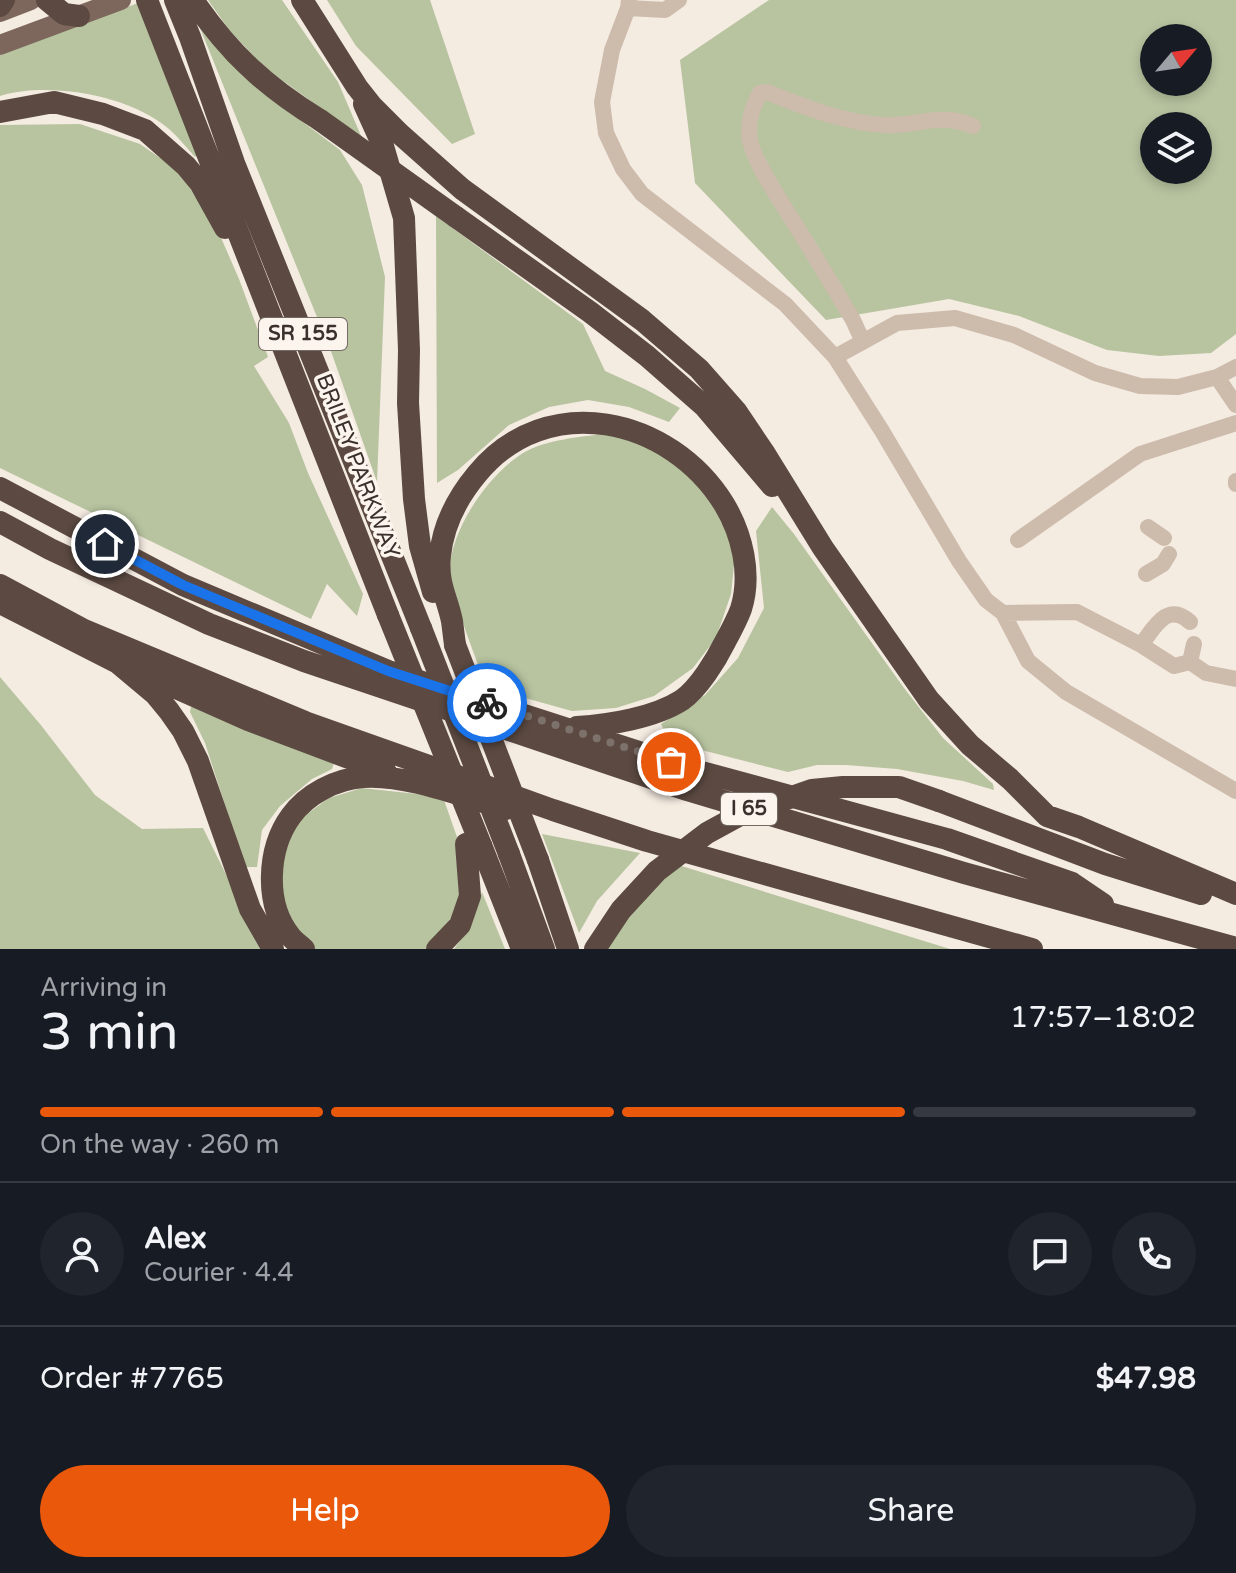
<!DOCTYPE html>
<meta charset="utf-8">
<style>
body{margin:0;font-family:"Varela Round",sans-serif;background:#20242c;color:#f1f3f6;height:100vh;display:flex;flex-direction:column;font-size:30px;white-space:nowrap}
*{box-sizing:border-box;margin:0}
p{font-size:26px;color:#9ea1a6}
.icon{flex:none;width:44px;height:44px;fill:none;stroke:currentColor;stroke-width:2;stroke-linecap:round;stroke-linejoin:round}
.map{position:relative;height:949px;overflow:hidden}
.side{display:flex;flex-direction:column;background:#171b24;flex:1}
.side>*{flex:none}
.needle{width:52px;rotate:61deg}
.buttons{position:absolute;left:1140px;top:24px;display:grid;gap:16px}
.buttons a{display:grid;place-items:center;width:72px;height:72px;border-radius:50%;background:#171b24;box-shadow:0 4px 12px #0003;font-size:40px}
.pin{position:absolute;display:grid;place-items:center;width:68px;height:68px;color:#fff;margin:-34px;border:4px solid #fff;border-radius:50%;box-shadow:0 2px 8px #0007}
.courier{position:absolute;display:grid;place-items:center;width:80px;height:80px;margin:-40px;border:6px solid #1a73e8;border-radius:50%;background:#fff;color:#222;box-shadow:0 2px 10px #0007}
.overview em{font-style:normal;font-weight:600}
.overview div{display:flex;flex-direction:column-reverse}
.overview{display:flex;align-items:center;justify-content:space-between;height:136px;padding:0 40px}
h1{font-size:52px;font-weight:600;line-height:60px}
.bar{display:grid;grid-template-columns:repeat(4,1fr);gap:12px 8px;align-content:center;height:96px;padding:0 40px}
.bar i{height:10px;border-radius:6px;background:#363941}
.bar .selected{background:#ea580c}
.bar p{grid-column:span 4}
.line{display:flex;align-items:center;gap:20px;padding:0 40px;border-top:2px solid #363941}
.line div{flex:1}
.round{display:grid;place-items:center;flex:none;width:84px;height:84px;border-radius:42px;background:#20242c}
.cta{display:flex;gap:16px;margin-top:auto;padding:16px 40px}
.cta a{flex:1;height:92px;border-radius:48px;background:#ea580c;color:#fff;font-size:32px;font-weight:600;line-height:92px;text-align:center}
.cta a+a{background:#20242c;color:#f1f3f6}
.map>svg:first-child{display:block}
</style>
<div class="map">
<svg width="1236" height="949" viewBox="0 0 1236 949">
<rect width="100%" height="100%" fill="#f4ebe1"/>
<path fill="#b8c4a0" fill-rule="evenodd" d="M208,0H282L338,82L362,138L264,67L230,31Z
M327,0H430L475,134L452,144L356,46Z
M769,0H1236V334L1211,353L1159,356L1107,350L1019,316L949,299L826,320L695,183L680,60ZM1154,38H1198V82H1154ZM1154,126H1198V170H1154Z
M138,3L199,154L195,157C186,147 178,137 169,129C130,95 48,81 0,96V55Z
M202,26L242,76L340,150L362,185L385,277L377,482L332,354L200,28Z
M80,124L140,144L179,171L219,233L239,279L268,357L254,366L289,423L308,473L363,594L357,616L327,584L311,619L0,468V125Z
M436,216L583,324L605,371L645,389L680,408L669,422L629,407L588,400L549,407L509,425L458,470L437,483Z
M607,434L640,439L683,465L726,521L735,556L731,594L716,638L693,668L654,696L616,708L572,711L486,687C476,658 464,629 456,600C454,592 450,584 450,576C447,533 488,475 523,453C545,440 582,436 607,434Z
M772,507L794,534L904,688L943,738L993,784L994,790L963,781L897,769L846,765H817L788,772L670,742L661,724L705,695L738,658L764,608L756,531Z
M0,677L40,724L95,795L142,829L203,828L263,949H0Z
M191,707H197L334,763L332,769L312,779L280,806L262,830L257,867H245L205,743L190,712Z
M362,788L417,794L444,800L458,840L464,882L450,924L427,949H315L300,934L286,913L279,867L284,844L300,819L329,798Z
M542,834L640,853L597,901L579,933Z
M675,864L950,949H605L618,923Z
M482,892L505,949H454L469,929Z"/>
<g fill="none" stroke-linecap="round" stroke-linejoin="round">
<path stroke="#cdbbac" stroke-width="16" d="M629,0L628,8L612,50L602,102L606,133L623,169L642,194L785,304L835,357L882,431L959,561L986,600L1003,613L1028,661L1066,692L1236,791
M628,8L665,10L679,0
M863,342L853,320C832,284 810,248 788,213C776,194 755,162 750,141C747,125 752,107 760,93L767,92C805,107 846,124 887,125C920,126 939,112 973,126
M835,357L897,323L955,318L1014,335L1095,373L1140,386L1178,387L1217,377L1236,367
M1217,377L1236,405
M1236,481V484
M1148,527L1164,538
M1018,540L1140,454L1236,423
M1146,574L1163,564L1169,554
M1003,613L1077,612L1141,645L1174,666L1190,662L1206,673L1236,679
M1141,645C1154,628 1167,601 1190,622
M1190,662L1194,644"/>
<path stroke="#7d675c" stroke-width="20" d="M0,12L31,0
M0,45L121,0"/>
<path stroke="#5c4a42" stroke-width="22" d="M47,0L64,14L79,16
M147,0L388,615
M175,0L190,37L234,163L421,628
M193,0C230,54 265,86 320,120
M302,0L357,87L372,106L400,134L462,189L642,320L699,369L736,411L765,454L823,548L929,700L970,745L1010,779L1047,816L1079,827L1236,894
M0,6L4,0
M364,104L383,146L404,218L409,350L408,403L414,499L420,546L433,592
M0,112L54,102L103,114L145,130L186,166L200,183L225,228
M456,217L590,312L647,356L704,406L772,486
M0,488L183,585L388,671L698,771L947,839L1072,883L1103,904
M0,522L50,549L209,624L304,661L687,790L964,873L1236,948
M0,585L84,630L305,722L553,810L647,841L1032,949
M0,603L118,663L155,694L169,711L183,731L198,761L250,909L273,949
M455,645C454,637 453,629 452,621C447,597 437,583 440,556C443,525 457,498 477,474C547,389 670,417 724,504C742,534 752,574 741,609C737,620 731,631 725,642C716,660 699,688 682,700C654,718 609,725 577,727
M140,672L248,720L386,772
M939,801L1105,864L1201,894
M481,845L522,949
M509,854L544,949
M538,860L568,949
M304,949C300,945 294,941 291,937C264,905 267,849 291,816C307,794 336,779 363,777C407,774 464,797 506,809
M437,949L460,925L470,896L466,844"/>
<path stroke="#5c4a42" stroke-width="22" d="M320,120L456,217
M388,615L481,845
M421,628L509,854
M455,645L538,860
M595,949L621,910L657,871L707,833L740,815L812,790L843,787H899L939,801"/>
</g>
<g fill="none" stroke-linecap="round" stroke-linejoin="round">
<path stroke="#7c716b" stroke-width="8" stroke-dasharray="0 14.4" d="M487,703L671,762"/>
<path stroke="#1a73e8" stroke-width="10" d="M105,544L183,585L388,671L487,703"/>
</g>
<g text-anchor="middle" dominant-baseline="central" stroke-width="7" stroke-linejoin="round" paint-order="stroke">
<g fill="#fbf5ee" stroke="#756b66" stroke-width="2">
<rect x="259" y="318" width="88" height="32" rx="6"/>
<rect x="721" y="793" width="56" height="32" rx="6"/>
</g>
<g font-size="20" font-weight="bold" fill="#3b302b">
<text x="303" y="334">SR 155</text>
<text x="749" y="809">I 65</text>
</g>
<g font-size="22" fill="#3b302b" stroke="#fbf5ee">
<text transform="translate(358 466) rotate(69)">BRILEY PARKWAY</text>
</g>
</g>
</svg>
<div class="buttons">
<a><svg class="needle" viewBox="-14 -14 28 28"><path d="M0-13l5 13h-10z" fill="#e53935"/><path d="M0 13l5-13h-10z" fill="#9ea1a6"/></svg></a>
<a><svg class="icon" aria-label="layers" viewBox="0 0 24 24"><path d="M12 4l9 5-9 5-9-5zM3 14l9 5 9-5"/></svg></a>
</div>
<div class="pin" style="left:671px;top:762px;background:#ea580c"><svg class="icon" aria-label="bag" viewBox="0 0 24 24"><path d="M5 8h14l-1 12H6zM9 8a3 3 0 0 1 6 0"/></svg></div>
<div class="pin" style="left:105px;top:544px;background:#1f2937"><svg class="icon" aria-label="home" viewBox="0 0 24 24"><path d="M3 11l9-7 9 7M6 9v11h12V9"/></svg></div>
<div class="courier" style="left:487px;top:703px"><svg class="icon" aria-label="bike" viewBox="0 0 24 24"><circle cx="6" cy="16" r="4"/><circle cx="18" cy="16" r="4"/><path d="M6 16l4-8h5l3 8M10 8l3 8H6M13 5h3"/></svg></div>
</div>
<section class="side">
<div class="overview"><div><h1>3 min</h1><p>Arriving in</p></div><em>17:57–18:02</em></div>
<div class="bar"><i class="selected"></i><i class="selected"></i><i class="selected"></i><i></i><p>On the way · 260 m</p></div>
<div class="line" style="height:144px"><a class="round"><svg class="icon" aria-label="person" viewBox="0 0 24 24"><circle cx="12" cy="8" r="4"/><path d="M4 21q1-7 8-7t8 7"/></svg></a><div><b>Alex</b><p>Courier · 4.4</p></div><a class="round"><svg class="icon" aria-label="chat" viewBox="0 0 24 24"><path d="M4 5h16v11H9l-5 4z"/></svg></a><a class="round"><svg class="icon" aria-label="phone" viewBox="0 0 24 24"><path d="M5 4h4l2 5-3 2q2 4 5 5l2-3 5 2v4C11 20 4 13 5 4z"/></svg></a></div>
<div class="line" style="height:104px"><div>Order #7765</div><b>$47.98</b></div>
<div class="cta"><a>Help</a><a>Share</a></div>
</section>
